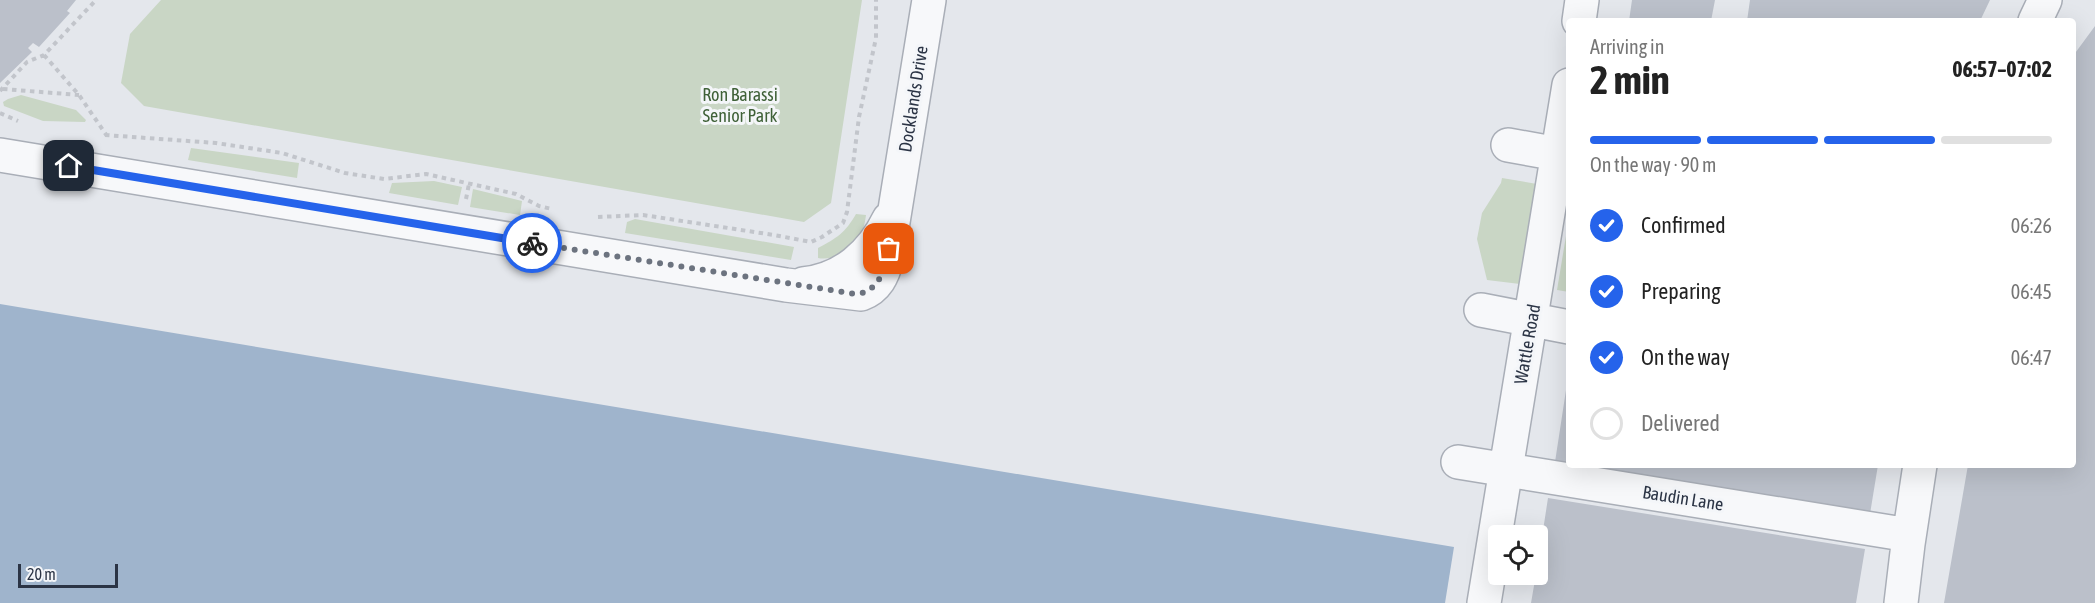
<!DOCTYPE html>
<meta charset="utf-8">
<style>
body{margin:0;font-family:"Asap Condensed",sans-serif;background:#f6f6f6;color:#222;height:100vh;display:flex;flex-direction:column;font-size:22px;white-space:nowrap}
*{box-sizing:border-box;margin:0}
p{font-size:20px;color:#767676}
.icon{flex:none;width:33px;height:33px;fill:none;stroke:currentColor;stroke-width:2;stroke-linecap:round;stroke-linejoin:round}
.map{position:relative;flex:1;overflow:hidden}
.sheet{position:absolute;left:1566px;top:18px;width:510px;height:450px;display:flex;flex-direction:column;background:#fff;border-radius:6px;box-shadow:0 6px 24px #0002}
.sheet>*{flex:none}
.tools{position:absolute;left:1488px;top:525px;display:grid;gap:12px}
.tools a{display:grid;place-items:center;width:60px;height:60px;border-radius:6px;background:#fff;box-shadow:0 6px 24px #0002;font-size:30px}
.scale{position:absolute;left:18px;bottom:15px;width:100px;box-sizing:border-box;padding-left:6px;border:3px solid #2b3445;border-top:0;font-size:16px;line-height:21px;white-space:nowrap;color:#2b3445;-webkit-text-stroke:4px #f4f6f9;paint-order:stroke}
.pin{position:absolute;display:grid;place-items:center;width:51px;height:51px;color:#fff;margin:-26px;border-radius:12px;box-shadow:0 3px 9px #0006}
.courier{position:absolute;display:grid;place-items:center;width:60px;height:60px;margin:-30px;border:4px solid #2563eb;border-radius:50%;background:#fff;color:#222;box-shadow:0 2px 8px #0007}
.overview em{font-style:normal;font-weight:700}
.overview div{display:flex;flex-direction:column-reverse}
.overview{display:flex;align-items:center;justify-content:space-between;height:102px;padding:0 24px}
h1{font-size:39px;font-weight:700;line-height:45px}
.bar{display:grid;grid-template-columns:repeat(4,1fr);gap:9px 6px;align-content:center;height:72px;padding:0 24px}
.bar i{height:8px;border-radius:4px;background:#e0e0e0}
.bar .selected{background:#2563eb}
.bar p{grid-column:span 4}
ol{padding:0 24px;list-style:none}
li{display:flex;align-items:center;gap:18px;height:66px}
li p{margin-inline-start:auto}
li .icon{padding:6px;border-radius:50%;background:#2563eb;color:#fff;stroke-width:4}
li:last-child{color:#767676}
li i{width:33px;height:33px;border:3px solid #e0e0e0;border-radius:50%}
.map>svg:first-child{display:block}
</style>
<div class="map">
<svg width="2095" height="603" viewBox="0 0 2095 603">
<rect width="100%" height="100%" fill="#e4e7ec"/>
<path fill="#c9d6c5" d="M161,0H862L831,203L804,222L144,106L121,83L130,34Z
M21,95L76,110L86,120L85,122L43,121L4,106L3,102L8,99Z
M191,148L299,163L297,178L188,160Z
M1502,178L1537,184L1520,284L1487,280L1477,239L1482,213L1501,183Z
M434,181L462,187L458,205L389,193L392,183Z
M473,189L522,201L520,215L470,207Z
M856,214L866,215C865,223 863,232 859,238C851,251 833,261 818,258V248C837,238 845,233 856,214Z
M1569,218V292L1557,290Z
M635,219L794,247L791,260L625,233L627,222Z"/>
<path fill="#9fb4cc" d="M0,304L1454,547L1445,603H0Z"/>
<path fill="#bbc0ca" d="M0,0H76L67,11L70,13L39,47L33,43L28,48L32,52L0,83Z
M1632,0H1715L1711,21H1629Z
M1750,0H1990L1980,21H1747Z
M2095,26V603H1944L1968,465H2073V56Z
M1568,377L1569,378V465L1555,462Z
M1579,465H1878L1870,514Z
M1548,498L1865,549L1856,603H1531L1536,574H1538V563Z"/>
<g fill="none" stroke-linecap="round" stroke-linejoin="round">
<defs>
<path id="minor" d="M1579,21L1582,0
M2035,21L2045,0
M1508,145L1569,156
M0,155L786,285L861,294C877,288 883,275 887,259L929,0
M803,284C843,280 872,254 889,219
M1481,310L1569,327
M1458,462L1909,535
M1484,603L1569,85
M1901,603L1908,544L1920,465"/>
</defs>
<use href="#minor" stroke="#a9aeb7" stroke-width="36"/>
<path stroke="#c2c5cb" stroke-width="4" stroke-dasharray="4.5 4.5" stroke-linecap="butt" d="M44,55L79,95L107,136
M3,89L79,95
M0,91L27,62L44,55L96,0
M0,113L18,121
M105,135L216,143L282,153L345,173L384,179L426,174L516,194L539,206L552,209
M466,199L469,184
M598,217L643,215L774,235L811,242L822,237L843,223L847,212L859,117L876,38V0"/>
<use href="#minor" stroke="#f7f8fa" stroke-width="33"/>
</g>
<g fill="none" stroke-linecap="round" stroke-linejoin="round">
<path stroke="#6c737f" stroke-width="6" stroke-dasharray="0 10.8" d="M532,243L856,294C879,292 886,268 889,249"/>
<path stroke="#2563eb" stroke-width="8" d="M69,166L532,243"/>
</g>
<g text-anchor="middle" dominant-baseline="central" stroke-width="6" stroke-linejoin="round" paint-order="stroke">
<g font-size="18" fill="#3f6138" stroke="#f4f6f9">
<text x="740" y="94">Ron Barassi<tspan x="740" dy="21">Senior Park</tspan></text>
</g>
<g font-size="18" fill="#2b3445" stroke="#f4f6f9">
<text transform="translate(913 99) rotate(-81)">Docklands Drive</text>
<text transform="translate(1527 344) rotate(-80)">Wattle Road</text>
<text transform="translate(1683 498) rotate(9)">Baudin Lane</text>
</g>
</g>
</svg>
<div class="tools">
<a><svg class="icon" aria-label="locate" viewBox="0 0 24 24"><circle cx="12" cy="12" r="6"/><path d="M12 2v4M12 18v4M2 12h4M18 12h4"/></svg></a>
</div>
<div class="scale">20 m</div>
<div class="pin" style="left:889px;top:249px;background:#ea580c"><svg class="icon" aria-label="bag" viewBox="0 0 24 24"><path d="M5 8h14l-1 12H6zM9 8a3 3 0 0 1 6 0"/></svg></div>
<div class="pin" style="left:69px;top:166px;background:#1f2937"><svg class="icon" aria-label="home" viewBox="0 0 24 24"><path d="M3 11l9-7 9 7M6 9v11h12V9"/></svg></div>
<div class="courier" style="left:532px;top:243px"><svg class="icon" aria-label="bike" viewBox="0 0 24 24"><circle cx="6" cy="16" r="4"/><circle cx="18" cy="16" r="4"/><path d="M6 16l4-8h5l3 8M10 8l3 8H6M13 5h3"/></svg></div>
<section class="sheet">
<div class="overview"><div><h1>2 min</h1><p>Arriving in</p></div><em>06:57–07:02</em></div>
<div class="bar"><i class="selected"></i><i class="selected"></i><i class="selected"></i><i></i><p>On the way · 90 m</p></div>
<ol>
<li><svg class="icon" aria-label="check" viewBox="0 0 24 24"><path d="M5 12l5 5 9-10"/></svg>Confirmed<p>06:26</p></li>
<li><svg class="icon" aria-label="check" viewBox="0 0 24 24"><path d="M5 12l5 5 9-10"/></svg>Preparing<p>06:45</p></li>
<li><svg class="icon" aria-label="check" viewBox="0 0 24 24"><path d="M5 12l5 5 9-10"/></svg>On the way<p>06:47</p></li>
<li><i></i>Delivered</li>
</ol>
</section>
</div>
